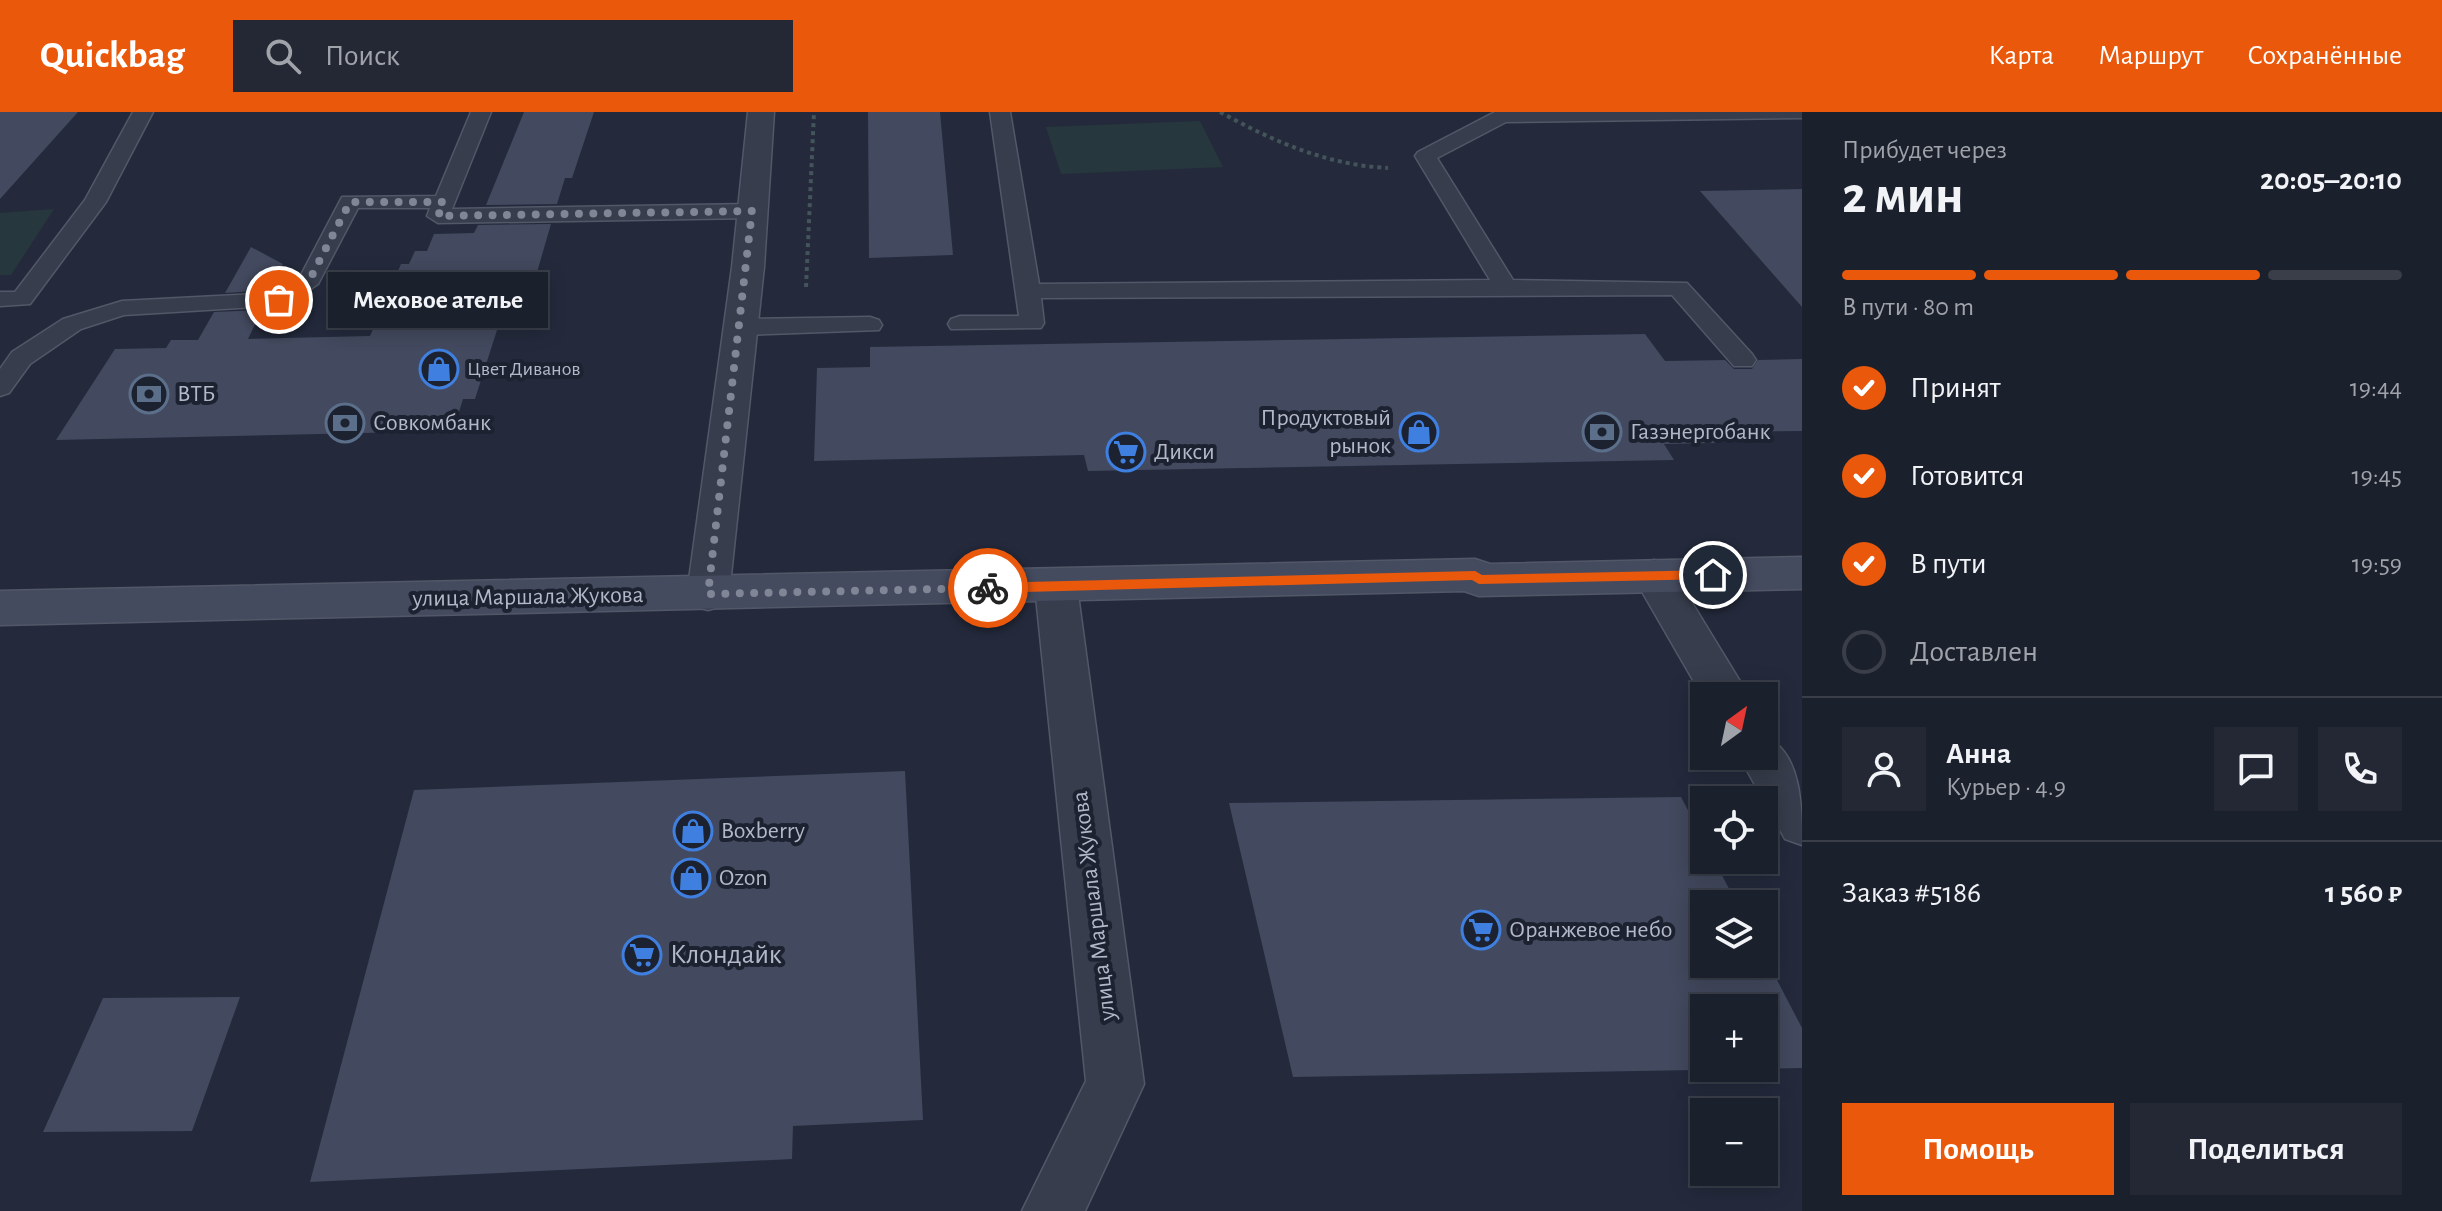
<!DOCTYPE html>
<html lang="ru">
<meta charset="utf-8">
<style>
body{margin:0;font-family:"Alegreya Sans",sans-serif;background:#242835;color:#f1f3f6;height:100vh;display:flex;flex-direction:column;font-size:30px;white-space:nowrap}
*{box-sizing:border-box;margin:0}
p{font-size:26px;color:#a0a3aa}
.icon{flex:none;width:44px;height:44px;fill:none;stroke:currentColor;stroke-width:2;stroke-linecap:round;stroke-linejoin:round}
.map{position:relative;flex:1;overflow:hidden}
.drawer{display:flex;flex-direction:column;background:#1b202d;width:640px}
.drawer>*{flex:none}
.needle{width:52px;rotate:33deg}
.buttons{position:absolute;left:1690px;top:570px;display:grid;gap:16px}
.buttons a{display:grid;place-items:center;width:88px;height:88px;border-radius:0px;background:#1b202d;box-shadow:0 4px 20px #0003,0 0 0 2px #393e49;font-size:40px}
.pin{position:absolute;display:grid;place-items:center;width:68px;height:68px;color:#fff;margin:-34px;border:4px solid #fff;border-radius:50%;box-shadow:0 2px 8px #0007}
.courier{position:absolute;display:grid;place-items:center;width:80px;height:80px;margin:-40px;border:6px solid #ea580c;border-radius:50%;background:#fff;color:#222;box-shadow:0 2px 10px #0007}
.bubble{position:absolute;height:56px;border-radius:0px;background:#1b202d;box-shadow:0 4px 20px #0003,0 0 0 2px #393e49;font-size:26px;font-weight:700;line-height:56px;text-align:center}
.summary em{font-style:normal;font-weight:700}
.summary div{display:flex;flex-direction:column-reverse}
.summary{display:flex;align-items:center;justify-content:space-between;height:136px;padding:0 40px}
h1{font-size:52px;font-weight:700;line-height:60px}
.bar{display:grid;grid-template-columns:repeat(4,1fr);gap:12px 8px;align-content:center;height:96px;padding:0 40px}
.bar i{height:10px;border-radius:6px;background:#393e49}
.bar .active{background:#ea580c}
.bar p{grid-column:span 4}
.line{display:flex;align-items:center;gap:20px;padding:0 40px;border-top:2px solid #393e49}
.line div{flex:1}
.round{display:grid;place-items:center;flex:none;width:84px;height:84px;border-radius:0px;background:#242835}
ol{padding:0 40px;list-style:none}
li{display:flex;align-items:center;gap:24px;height:88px}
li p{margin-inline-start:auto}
li .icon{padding:8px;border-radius:50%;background:#ea580c;color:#fff;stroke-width:4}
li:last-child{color:#a0a3aa}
li i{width:44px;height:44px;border:4px solid #393e49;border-radius:50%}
.primary-button{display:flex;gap:16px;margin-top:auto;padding:16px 40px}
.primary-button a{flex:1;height:92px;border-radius:0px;background:#ea580c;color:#fff;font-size:32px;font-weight:700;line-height:92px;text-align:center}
.primary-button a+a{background:#242835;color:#f1f3f6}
header{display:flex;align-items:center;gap:48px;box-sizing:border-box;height:112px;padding:0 40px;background:#ea580c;color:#fff}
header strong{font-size:38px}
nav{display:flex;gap:44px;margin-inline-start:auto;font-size:28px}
.search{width:560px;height:72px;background:#242835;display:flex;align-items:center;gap:20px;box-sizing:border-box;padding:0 28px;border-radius:0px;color:#a0a3aa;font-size:30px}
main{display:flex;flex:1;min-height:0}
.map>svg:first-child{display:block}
</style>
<header>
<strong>Quickbag</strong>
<div class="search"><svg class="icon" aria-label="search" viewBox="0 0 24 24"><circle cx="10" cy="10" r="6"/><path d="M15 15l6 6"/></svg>Поиск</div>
<nav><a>Карта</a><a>Маршрут</a><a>Сохранённые</a></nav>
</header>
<main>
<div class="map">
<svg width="1802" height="1099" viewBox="0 0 1802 1099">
<rect width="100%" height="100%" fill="#242a3c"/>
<path fill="#26373d" d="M1200,9L1223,55L1061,62L1046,15Z
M54,97L11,163H0V101Z"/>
<path fill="#43495e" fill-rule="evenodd" d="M0,0H78L0,87Z
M524,0H594L572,66H565L557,92L486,93Z
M868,0H940L953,143L869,146Z
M1802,77V195L1700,79Z
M551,112L533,174H522L517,193H505L475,287H463L458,303L436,314L410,315L407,320L56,328L115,237L166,236L171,228H198L214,200L262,198L248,227L370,224L401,152H409L415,139H427L434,122L474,121L478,113Z
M251,135L283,152L270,178L225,181Z
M1645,222L1665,249L1725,248L1734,257H1752L1758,248L1802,247V319L1707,320L1715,331L1664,332L1674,348L1088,359L1084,343L814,349L817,256L870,255V235Z
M905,659L923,1008L793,1014L792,1047L310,1070L414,678Z
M1681,685L1704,729V748H1714L1737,792H1704V852H1764V843L1802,916V956L1293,965L1229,691ZM1704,896H1764V956H1704Z
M240,885L192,1019L43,1020L103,886Z"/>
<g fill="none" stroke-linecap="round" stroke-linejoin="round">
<defs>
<path id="service" d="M133,0H153L106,90L30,192L0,194V180H15L85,88Z
M471,0H491L452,97L752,92L763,99L752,106L438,111L427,104L430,96H358L318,172L287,193L124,203L81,217L30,252L9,281L0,284V257L12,240L63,207L122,189L273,181L301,163L342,85L436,84Z
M990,0H1010L1039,172L1490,168L1415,44L1418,40L1495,0H1802V6L1506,10L1437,46L1513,168L1687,171L1752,242L1756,248L1752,254H1734L1672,183L1041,186L1044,211L1041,216L951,217L948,212L951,207L960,204H1019Z
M870,205L879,208L882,213L879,218L740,223L731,220L728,215L731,210L740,207Z"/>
<path id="minor" d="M748,0H774L764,155L729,482L723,494L708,498L693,494L687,482L732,155Z
M1654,448L1669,453L1749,584H1704V587L1633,464L1639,453Z
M1056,459L1071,464L1077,475L1144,972L1085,1099H1022L1086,969L1035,475L1041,464Z
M1764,624C1802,640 1802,695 1802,733L1785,727L1739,644H1764Z"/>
<path id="secondary" d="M1802,445V477L1479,484L1464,479L0,513V479L1475,447L1490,452Z"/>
</defs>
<use href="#service" stroke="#525867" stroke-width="3"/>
<use href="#minor" stroke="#525867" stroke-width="3"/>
<use href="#secondary" stroke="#525867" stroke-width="3"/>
<path stroke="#43545a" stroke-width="4" stroke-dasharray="4 4" stroke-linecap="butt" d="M1220,0C1273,29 1326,53 1388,56
M806,175L814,0"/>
<use href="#service" fill="#373d4c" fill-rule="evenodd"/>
<use href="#minor" fill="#373d4c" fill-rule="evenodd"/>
<use href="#secondary" fill="#454b5f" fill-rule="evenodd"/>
</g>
<path fill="#ea580c" d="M1713,458L1720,463L1713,467L1479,472L1472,468L988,481L982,476L988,471L1475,459L1482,463Z"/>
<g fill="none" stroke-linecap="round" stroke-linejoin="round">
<path stroke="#818697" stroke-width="8" stroke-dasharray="0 14.4" d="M279,188L310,167L350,90H444L438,104L752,99L708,482L988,476"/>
</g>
<defs>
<symbol id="shop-ring" viewBox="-11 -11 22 22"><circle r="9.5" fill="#1d2231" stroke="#3f7fe0" stroke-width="1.5"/><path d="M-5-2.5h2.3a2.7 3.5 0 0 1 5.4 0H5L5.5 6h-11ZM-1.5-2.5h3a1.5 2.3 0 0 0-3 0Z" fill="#3f7fe0"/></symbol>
<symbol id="bank-ring" viewBox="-11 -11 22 22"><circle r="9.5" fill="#1d2231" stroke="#5c6f8a" stroke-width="1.5"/><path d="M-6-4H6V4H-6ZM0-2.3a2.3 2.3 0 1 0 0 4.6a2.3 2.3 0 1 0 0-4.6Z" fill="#5c6f8a"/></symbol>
<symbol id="supermarket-ring" viewBox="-11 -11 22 22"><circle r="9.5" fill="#1d2231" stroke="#3f7fe0" stroke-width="1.5"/><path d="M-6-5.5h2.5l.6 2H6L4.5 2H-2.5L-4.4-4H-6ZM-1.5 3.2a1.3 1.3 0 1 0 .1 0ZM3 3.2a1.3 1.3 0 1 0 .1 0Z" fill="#3f7fe0"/></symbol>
</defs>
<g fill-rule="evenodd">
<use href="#shop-ring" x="417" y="235" width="44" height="44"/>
<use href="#bank-ring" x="127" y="260" width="44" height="44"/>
<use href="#bank-ring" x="323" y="289" width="44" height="44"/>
<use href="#shop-ring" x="1397" y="298" width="44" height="44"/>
<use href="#bank-ring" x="1580" y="298" width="44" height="44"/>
<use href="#supermarket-ring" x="1104" y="318" width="44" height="44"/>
<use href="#shop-ring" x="671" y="697" width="44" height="44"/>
<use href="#shop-ring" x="669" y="744" width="44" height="44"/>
<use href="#supermarket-ring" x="1459" y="796" width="44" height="44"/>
<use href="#supermarket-ring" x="620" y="821" width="44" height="44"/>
</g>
<g text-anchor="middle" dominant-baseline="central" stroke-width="8" stroke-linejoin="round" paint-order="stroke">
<g font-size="20" fill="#b3b8c8" stroke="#1d2231" text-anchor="start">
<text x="467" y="257">Цвет Диванов</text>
</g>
<g font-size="24" fill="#b3b8c8" stroke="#1d2231" text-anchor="start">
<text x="177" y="282">ВТБ</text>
<text x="1391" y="306" text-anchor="end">Продуктовый<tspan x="1391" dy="28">рынок</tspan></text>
<text x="373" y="311">Совкомбанк</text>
<text x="1630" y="320">Газэнергобанк</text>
<text x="1154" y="340">Дикси</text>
<text x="721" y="719">Boxberry</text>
<text x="719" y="766">Ozon</text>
<text x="1509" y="818">Оранжевое небо</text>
</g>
<g font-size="24" fill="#b3b8c8" stroke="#1d2231">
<text transform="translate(528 485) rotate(-1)">улица Маршала Жукова</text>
<text transform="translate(1094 794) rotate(-97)">улица Маршала Жукова</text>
</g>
<g font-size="28" fill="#b3b8c8" stroke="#1d2231" text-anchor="start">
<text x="670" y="843">Клондайк</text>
</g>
</g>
</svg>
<div class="buttons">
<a><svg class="needle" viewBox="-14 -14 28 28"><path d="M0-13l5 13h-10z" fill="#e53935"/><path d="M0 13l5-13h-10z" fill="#a0a3aa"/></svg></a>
<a><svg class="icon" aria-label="locate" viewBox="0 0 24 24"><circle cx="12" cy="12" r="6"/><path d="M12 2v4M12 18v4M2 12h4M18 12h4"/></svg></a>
<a><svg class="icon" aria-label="layers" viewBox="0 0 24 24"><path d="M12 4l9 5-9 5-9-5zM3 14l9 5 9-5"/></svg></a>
<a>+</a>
<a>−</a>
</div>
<div class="pin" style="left:279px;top:188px;background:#ea580c"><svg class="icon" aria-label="bag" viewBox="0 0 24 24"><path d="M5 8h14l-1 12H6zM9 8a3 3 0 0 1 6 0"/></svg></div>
<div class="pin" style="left:1713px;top:463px;background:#1f2937"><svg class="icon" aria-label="home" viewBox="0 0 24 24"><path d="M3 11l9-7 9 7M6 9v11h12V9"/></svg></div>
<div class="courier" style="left:988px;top:476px"><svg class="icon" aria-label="bike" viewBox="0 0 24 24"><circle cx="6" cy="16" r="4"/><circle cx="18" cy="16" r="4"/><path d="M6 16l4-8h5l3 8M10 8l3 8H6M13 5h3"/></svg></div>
<div class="bubble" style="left:328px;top:160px;width:220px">Меховое ателье</div>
</div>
<section class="drawer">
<div class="summary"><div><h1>2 мин</h1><p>Прибудет через</p></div><em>20:05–20:10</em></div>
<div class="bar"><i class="active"></i><i class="active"></i><i class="active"></i><i></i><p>В пути · 80 m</p></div>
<ol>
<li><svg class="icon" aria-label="check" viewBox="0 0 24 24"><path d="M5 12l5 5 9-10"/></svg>Принят<p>19:44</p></li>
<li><svg class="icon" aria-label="check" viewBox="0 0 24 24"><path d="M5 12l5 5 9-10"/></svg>Готовится<p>19:45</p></li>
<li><svg class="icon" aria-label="check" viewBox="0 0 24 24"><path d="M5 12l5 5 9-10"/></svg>В пути<p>19:59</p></li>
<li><i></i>Доставлен</li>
</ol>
<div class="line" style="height:144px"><a class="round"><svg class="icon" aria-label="person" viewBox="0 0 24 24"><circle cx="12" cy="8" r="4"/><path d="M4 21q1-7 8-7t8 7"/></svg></a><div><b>Анна</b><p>Курьер · 4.9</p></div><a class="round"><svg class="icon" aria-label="chat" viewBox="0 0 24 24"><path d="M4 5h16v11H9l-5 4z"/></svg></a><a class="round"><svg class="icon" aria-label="phone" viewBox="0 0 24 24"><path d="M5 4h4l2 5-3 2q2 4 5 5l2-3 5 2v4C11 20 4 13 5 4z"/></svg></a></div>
<div class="line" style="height:104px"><div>Заказ #5186</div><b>1 560 ₽</b></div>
<div class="primary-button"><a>Помощь</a><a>Поделиться</a></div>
</section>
</main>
